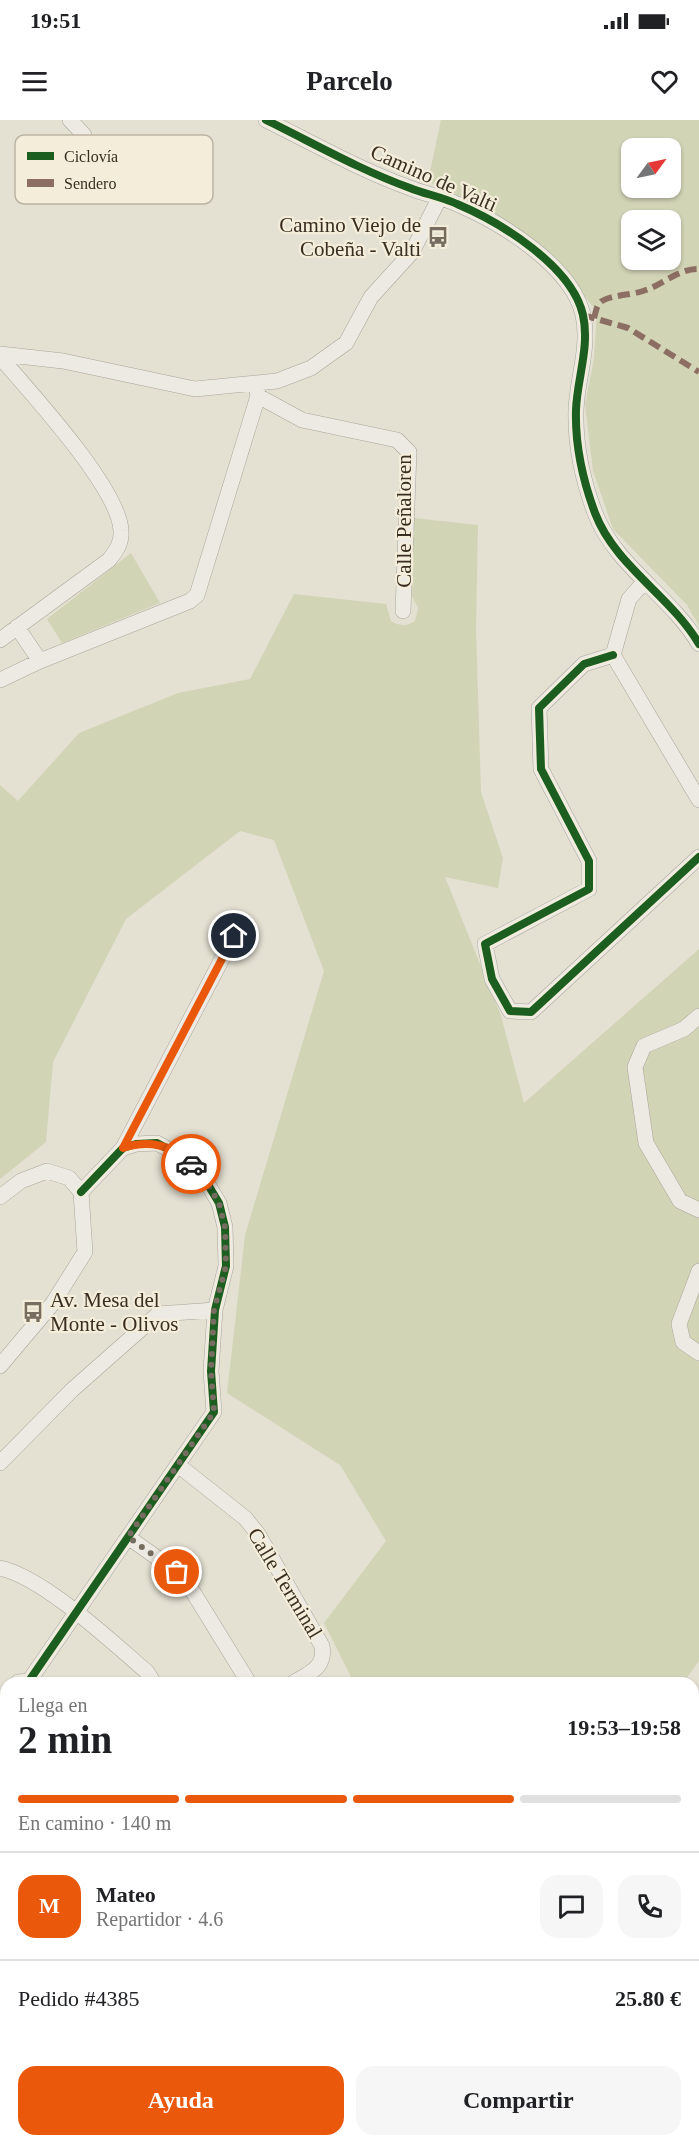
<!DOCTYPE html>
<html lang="es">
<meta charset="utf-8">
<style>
body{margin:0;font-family:Georgia,serif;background:#f6f6f6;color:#202124;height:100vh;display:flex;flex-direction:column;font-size:22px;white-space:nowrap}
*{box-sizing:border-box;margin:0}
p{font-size:20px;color:#757577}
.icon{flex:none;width:33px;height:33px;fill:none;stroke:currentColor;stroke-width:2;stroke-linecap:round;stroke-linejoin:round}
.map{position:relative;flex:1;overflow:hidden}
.sheet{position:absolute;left:0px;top:1557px;width:699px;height:470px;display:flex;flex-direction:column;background:#fff;border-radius:18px 18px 0 0;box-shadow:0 2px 4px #0004}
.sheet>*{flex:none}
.needle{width:39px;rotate:57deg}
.controls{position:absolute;left:621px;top:18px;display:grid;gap:12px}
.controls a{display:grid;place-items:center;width:60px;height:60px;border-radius:12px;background:#fff;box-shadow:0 2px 4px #0004;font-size:30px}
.pin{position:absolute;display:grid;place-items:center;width:51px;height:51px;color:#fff;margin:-26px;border:3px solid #fff;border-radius:50%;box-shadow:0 2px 6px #0007}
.courier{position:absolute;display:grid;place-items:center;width:60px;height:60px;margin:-30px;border:4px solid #ea580c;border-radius:50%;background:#fff;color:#222;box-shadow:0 2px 8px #0007}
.head em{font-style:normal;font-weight:700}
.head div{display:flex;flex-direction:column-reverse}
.head{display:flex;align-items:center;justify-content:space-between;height:102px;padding:0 18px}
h1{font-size:39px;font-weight:700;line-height:45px}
.bar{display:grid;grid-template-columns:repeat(4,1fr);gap:9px 6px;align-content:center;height:72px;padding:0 18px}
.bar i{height:8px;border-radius:4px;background:#e0e0e0}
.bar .current{background:#ea580c}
.bar p{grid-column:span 4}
.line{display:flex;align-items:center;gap:15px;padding:0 18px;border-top:2px solid #e0e0e0}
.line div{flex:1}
.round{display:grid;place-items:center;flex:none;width:63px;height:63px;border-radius:18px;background:#f6f6f6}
.button{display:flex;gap:12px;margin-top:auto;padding:12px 18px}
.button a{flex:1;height:69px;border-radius:18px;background:#ea580c;color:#fff;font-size:24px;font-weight:700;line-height:69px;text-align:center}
.button a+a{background:#f6f6f6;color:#202124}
.status{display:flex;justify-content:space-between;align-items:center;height:42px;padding:0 30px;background:#fff;direction:ltr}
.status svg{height:16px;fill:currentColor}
header{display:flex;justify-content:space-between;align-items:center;height:78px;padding:0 18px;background:#fff;font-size:27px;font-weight:700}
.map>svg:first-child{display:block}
</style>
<div class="status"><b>19:51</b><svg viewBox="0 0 49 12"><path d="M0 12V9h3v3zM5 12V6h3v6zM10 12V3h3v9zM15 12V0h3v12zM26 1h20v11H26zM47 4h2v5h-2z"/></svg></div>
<header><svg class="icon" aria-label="menu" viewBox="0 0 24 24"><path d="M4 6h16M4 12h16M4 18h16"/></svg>Parcelo<svg class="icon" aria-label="heart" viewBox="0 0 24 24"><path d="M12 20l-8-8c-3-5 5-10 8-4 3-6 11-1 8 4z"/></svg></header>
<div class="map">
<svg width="699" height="2026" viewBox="0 0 699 2026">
<rect width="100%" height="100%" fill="#e4e0d2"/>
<path fill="#d2d4b6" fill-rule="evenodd" d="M441,0H699V506L687,485L613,409L593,351L585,285L594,238L597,192L555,139L505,101L428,61ZM632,28H670V68H632ZM632,100H670V140H632Z
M414,398L478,405L476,509L481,672L503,738L498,768L445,757L501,896L524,983L699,829V1541L683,1563H354L324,1503L386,1421L340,1345L227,1273L245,1115L324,851L274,720L240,711L126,799L53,942L46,1022L0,1059V665L18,681L79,613L178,573L250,559L294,474L386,484L391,501C400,506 406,507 415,501L418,488L412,476Z
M131,433L160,483L62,523L47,499Z
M699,1929V2026H612L617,2021L693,2020V1936Z"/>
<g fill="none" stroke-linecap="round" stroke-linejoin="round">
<defs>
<path id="minor" d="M70,0L84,15V24
M266,0C313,23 360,50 410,68C425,74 442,77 457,84C500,102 572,146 583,195C590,227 577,259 576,290C575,324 583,361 595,393C615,446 671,476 699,524
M0,234L63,241L195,269L277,261L311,248L346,223L371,177L412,132L440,77
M0,237C29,271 120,369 121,411C122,423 116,431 109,440L0,520
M258,276L302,300L397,320L409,332L403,491
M645,461L629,479L613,535L699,680
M17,507L40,541L190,481L197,475L258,276L256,265
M613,535L584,544L539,588L541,649L589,741V769L485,824L492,859L510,891L531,892L699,737
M0,560L40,541
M699,896L684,909L644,926L635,947L646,1023L680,1081L699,1090
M123,1028L234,816
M0,1077L21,1061L47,1051L69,1058L81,1072L85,1132L53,1183L0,1246
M699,1151L679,1204L683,1222L699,1233
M0,1343L72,1270L158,1194L215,1190
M178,1345L245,1398L258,1414L322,1526C326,1548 309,1553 293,1563
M128,1417L177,1452L193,1472L249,1563
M0,1448C43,1457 112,1522 147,1552L154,1563
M18,1562L29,1561L214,1292L211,1251L215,1190L226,1146L225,1107L219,1083L204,1058L186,1039L157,1023L136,1024L123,1028L81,1072
M693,1671L699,1662
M693,1821L699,1835"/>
</defs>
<use href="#minor" stroke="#aaa59a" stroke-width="16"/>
<use href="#minor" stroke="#edeae3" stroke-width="15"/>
<path stroke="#8d6e63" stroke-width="6" stroke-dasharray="12 6" stroke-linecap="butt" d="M583,195L628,208L699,252
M594,198C596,192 596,185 602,181C612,175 631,175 643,171C663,165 679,148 699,149"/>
<defs>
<path id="cycleway" d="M266,0C313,23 360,50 410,68C425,74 442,77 457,84C500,102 572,146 583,195C590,227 577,259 576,290C575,324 583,361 595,393C615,446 671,476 699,524
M613,535L584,544L539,588L541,649L589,741V769L485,824L492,859L510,891L531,892L699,737
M18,1562L29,1561L214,1292L211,1251L215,1190L226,1146L225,1107L219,1083L204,1058L186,1039L157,1023L136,1024L123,1028L81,1072"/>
</defs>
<use href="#cycleway" stroke="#f4edda" stroke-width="11"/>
<use href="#cycleway" stroke="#1b5e20" stroke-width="8"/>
</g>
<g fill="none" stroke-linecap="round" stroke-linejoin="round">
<path stroke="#766c60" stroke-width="6" stroke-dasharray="0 10.8" d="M177,1452L128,1417L214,1292L211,1251L214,1190L226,1146L225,1107L219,1083L204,1058L191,1044"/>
<path stroke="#ea580c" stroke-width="8" d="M191,1044C173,1024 147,1020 123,1028L234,816"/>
</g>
<defs>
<symbol id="bus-bare" viewBox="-9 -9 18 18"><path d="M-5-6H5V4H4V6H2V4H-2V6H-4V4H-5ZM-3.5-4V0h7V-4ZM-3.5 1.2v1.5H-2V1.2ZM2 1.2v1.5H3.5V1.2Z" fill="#766c60" stroke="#f4edda" stroke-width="2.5" paint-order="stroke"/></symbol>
</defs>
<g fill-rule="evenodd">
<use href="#bus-bare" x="423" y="102" width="30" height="30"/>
<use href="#bus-bare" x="18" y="1177" width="30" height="30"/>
</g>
<g text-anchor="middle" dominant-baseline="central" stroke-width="4.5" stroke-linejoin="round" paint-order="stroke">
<g font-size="21" fill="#3a2e22" stroke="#f4edda">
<text transform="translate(434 58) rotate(24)">Camino de Valti</text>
<text transform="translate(404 401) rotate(-90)">Calle Peñaloren</text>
<text transform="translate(285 1463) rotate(59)">Calle Terminal</text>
</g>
<g font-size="21" fill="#3a2e22" stroke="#f4edda" text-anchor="end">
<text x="421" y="105">Camino Viejo de<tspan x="421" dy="24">Cobeña - Valti</tspan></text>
<text x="50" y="1180" text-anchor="start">Av. Mesa del<tspan x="50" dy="24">Monte - Olivos</tspan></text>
</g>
</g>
<rect x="15" y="15" width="198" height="69" rx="9" fill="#f4edda" stroke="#bcb4a3" stroke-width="1.5"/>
<rect x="27" y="32" width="27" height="8" fill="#1b5e20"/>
<rect x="27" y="59" width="27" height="8" fill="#8d6e63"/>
<g font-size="16" fill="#3a2e22">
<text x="64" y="42">Ciclovía</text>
<text x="64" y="69">Sendero</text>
</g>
</svg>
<div class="controls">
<a><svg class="needle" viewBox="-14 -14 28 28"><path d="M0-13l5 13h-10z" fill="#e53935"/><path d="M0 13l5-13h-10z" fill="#757577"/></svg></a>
<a><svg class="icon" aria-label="layers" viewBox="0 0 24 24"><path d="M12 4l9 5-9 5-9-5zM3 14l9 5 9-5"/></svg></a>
</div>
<div class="pin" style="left:177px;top:1452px;background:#ea580c"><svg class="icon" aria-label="bag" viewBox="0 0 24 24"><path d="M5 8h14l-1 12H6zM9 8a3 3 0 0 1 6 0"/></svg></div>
<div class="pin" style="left:234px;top:816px;background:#1f2937"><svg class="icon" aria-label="home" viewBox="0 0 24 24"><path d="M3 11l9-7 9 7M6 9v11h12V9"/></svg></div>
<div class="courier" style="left:191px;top:1044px"><svg class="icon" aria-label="car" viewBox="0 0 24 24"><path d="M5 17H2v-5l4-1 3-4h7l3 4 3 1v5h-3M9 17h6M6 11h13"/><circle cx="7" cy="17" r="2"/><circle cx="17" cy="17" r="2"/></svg></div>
<section class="sheet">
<div class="head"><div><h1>2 min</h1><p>Llega en</p></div><em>19:53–19:58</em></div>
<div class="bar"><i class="current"></i><i class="current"></i><i class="current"></i><i></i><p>En camino · 140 m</p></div>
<div class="line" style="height:108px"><b class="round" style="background:#ea580c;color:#fff">M</b><div><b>Mateo</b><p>Repartidor · 4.6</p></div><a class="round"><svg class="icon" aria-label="chat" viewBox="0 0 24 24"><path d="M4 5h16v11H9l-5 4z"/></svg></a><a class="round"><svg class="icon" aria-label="phone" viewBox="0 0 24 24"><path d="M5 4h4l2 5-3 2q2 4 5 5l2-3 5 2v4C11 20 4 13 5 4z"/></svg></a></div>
<div class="line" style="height:78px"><div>Pedido #4385</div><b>25.80 €</b></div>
<div class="button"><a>Ayuda</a><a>Compartir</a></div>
</section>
</div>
